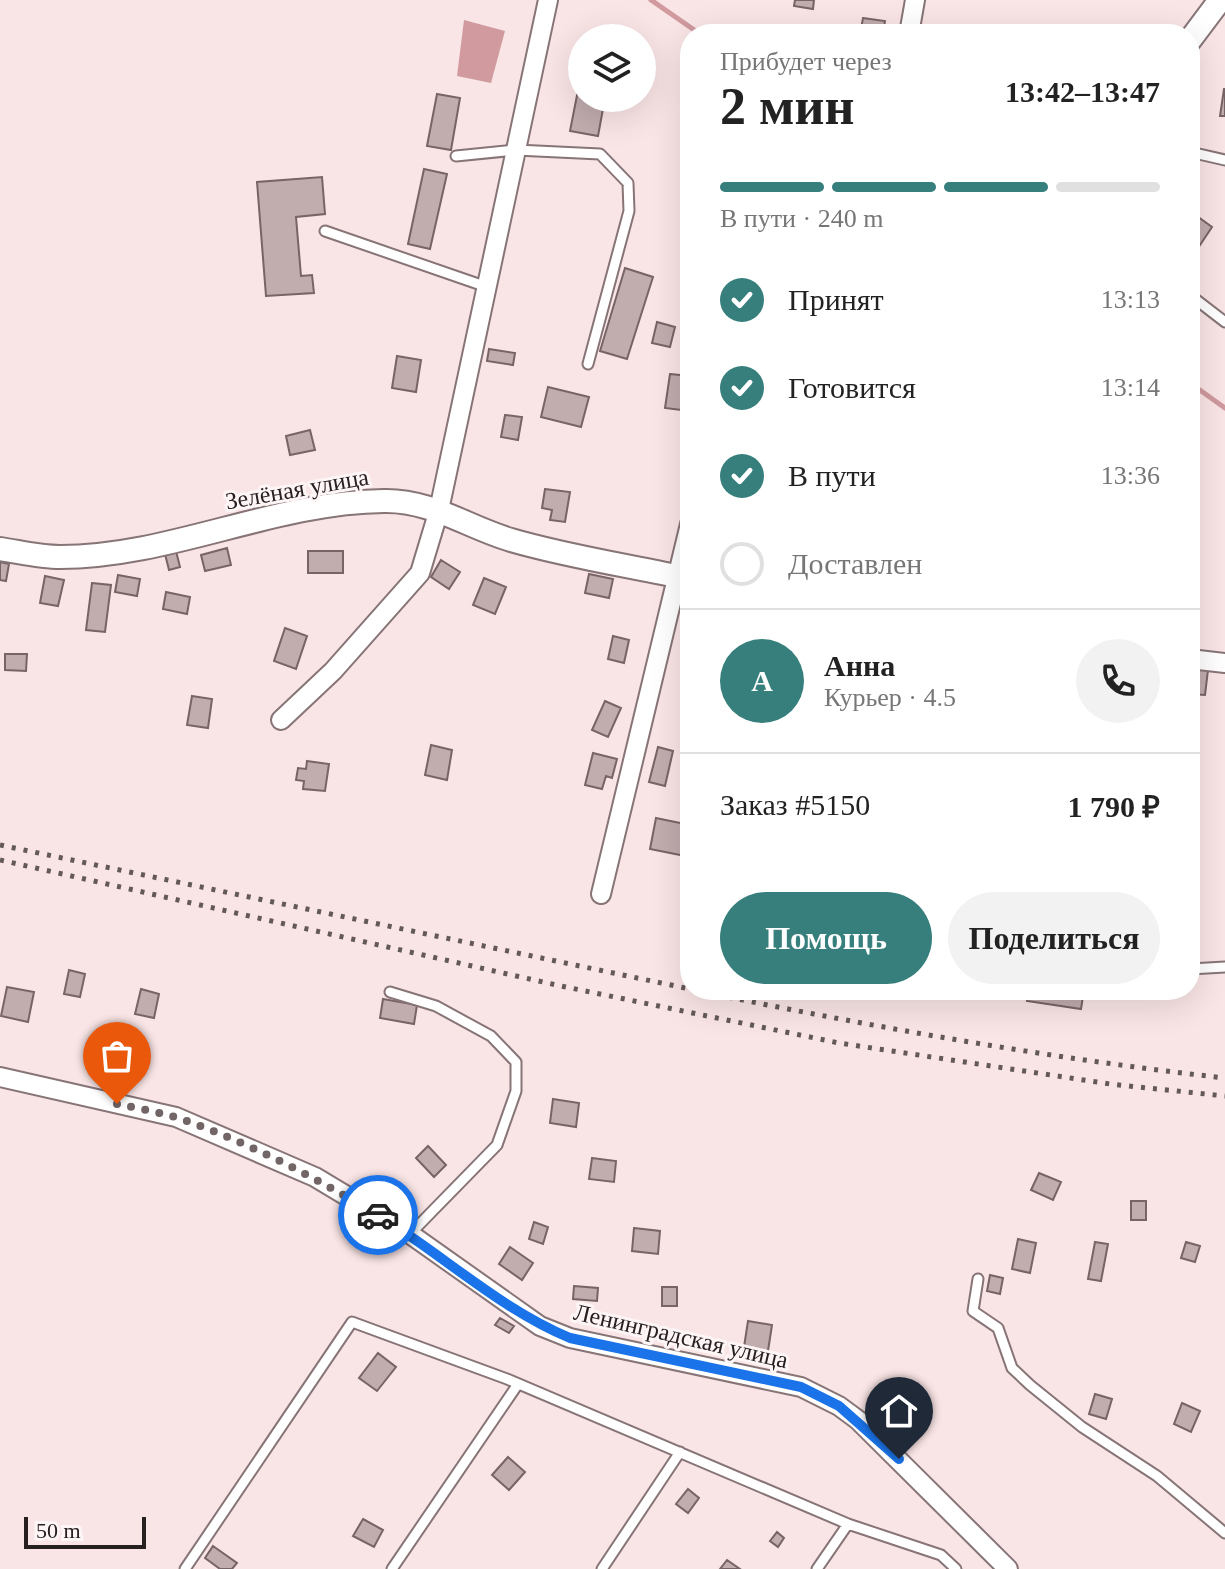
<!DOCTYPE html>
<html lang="ru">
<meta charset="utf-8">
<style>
body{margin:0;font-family:Georgia,serif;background:#f2f2f2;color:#222;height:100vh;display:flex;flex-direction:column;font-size:30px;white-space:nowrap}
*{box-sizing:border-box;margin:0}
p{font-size:26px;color:#767676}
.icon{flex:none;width:44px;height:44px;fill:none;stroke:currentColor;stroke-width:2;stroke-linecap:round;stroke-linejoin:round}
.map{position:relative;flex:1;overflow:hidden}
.details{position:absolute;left:680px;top:24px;width:520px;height:976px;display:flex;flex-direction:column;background:#fff;border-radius:32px;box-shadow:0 8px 32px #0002}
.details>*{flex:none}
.tools{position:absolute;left:568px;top:24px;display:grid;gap:16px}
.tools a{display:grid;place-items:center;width:88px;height:88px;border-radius:50%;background:#fff;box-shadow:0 8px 32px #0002;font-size:40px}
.scale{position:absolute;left:24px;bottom:20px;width:122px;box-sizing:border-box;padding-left:8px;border:4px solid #272020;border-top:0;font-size:22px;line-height:28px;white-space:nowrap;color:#272020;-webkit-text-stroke:6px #fef5f6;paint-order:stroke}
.pin{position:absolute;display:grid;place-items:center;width:68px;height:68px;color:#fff;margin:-82px -34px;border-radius:50% 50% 50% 0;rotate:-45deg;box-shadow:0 0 8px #0007}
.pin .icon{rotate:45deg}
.courier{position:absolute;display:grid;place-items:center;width:80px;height:80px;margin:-40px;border:6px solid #1a73e8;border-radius:50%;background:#fff;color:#222;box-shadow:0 2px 10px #0007}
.overview em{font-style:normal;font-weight:600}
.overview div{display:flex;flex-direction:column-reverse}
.overview{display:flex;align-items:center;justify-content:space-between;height:136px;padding:0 40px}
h1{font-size:52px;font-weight:600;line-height:60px}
.bar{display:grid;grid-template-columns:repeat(4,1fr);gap:12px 8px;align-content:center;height:96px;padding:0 40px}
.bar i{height:10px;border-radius:6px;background:#e0e0e0}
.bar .active{background:#367f7c}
.bar p{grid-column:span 4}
.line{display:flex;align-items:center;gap:20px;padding:0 40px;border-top:2px solid #e0e0e0}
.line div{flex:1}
.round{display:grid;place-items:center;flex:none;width:84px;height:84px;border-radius:42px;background:#f2f2f2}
ol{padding:0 40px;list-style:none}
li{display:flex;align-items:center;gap:24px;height:88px}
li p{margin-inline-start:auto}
li .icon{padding:8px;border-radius:50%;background:#367f7c;color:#fff;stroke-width:4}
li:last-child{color:#767676}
li i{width:44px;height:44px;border:4px solid #e0e0e0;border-radius:50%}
.button{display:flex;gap:16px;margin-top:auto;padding:16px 40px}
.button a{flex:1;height:92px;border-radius:48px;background:#367f7c;color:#fff;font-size:32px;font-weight:600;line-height:92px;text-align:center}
.button a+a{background:#f2f2f2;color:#222}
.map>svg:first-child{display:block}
</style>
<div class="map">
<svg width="1225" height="1569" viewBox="0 0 1225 1569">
<rect width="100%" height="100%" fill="#fae5e6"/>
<path fill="#d09a9f" d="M464,20L505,31L491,83L457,76Z"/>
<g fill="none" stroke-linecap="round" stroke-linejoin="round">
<path stroke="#d09a9f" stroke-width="5" d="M651,0L700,34
M1190,383L1225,408"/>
</g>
<path fill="#c1acae" stroke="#776466" stroke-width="2" d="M795,0H814L813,9L794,6Z
M863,18L885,21L883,34H860Z
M582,70V98H605L598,136L570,131Z
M1224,89H1225V116H1220Z
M437,94L460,98L451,150L427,146Z
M424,169L447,174L430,249L408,244Z
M322,177L325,214L296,217L301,276L312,275L314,293L266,296L257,182Z
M1190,211L1212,227L1194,254L1190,251Z
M625,268L653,277L627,359L600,351Z
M657,322L675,327L670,347L652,343Z
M489,349L515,353L513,365L487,361Z
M397,356L421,360L416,392L392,388Z
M670,374L690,376V411L665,408Z
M548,387L589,397L581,427L541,417Z
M505,415L522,417L518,440L501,437Z
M310,430L315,450L290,455L286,436Z
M545,489L570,492L565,522L550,520L552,510L542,508Z
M227,548L231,565L205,571L201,555Z
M176,551L180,567L169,570L165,554Z
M308,551H343V573H308Z
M441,560L460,572L449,589L431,577Z
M0,562L9,564L6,581L0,580Z
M589,574L613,579L609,598L585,593Z
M118,575L140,579L137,596L115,592Z
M45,576L64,580L58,606L40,603Z
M484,578L506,587L495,614L473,605Z
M92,583L111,585L105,632L86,630Z
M166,592L190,597L187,614L163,609Z
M1190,604L1197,605L1193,624H1190Z
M285,628L307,636L296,669L274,661Z
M613,636L629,640L624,663L608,659Z
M5,654H27L26,671L5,670Z
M1190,668L1208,670L1205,695L1190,694Z
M192,696L212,699L208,728L187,725Z
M605,701L621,708L608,737L592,730Z
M431,745L452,750L447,780L425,775Z
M658,747L673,751L665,786L649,782Z
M593,753L617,759L612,778L606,776L602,789L585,785Z
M307,761L329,764L325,791L303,789L304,781L296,780L298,768L306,769Z
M656,818L690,825V857L650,849Z
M69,970L85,974L80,997L64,994Z
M7,987L34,992L28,1022L1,1016Z
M141,989L159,994L154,1018L135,1014Z
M1029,990H1084L1081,1009L1027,1001Z
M383,999L417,1005L414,1024L380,1018Z
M553,1099L579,1103L576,1127L550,1123Z
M428,1146L446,1165L434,1177L416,1158Z
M592,1158L616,1161L614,1182L589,1179Z
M1039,1173L1061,1182L1053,1200L1031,1190Z
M1131,1201H1146V1220H1131Z
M534,1222L548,1227L543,1244L529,1239Z
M634,1228L660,1231L658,1254L632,1251Z
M1018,1239L1036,1243L1030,1273L1012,1269Z
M1095,1242L1108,1244L1101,1281L1088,1279Z
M1186,1242L1200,1246L1195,1262L1181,1258Z
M510,1247L533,1263L522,1280L499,1264Z
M990,1275L1003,1278L1000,1294L987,1291Z
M574,1286L598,1288L597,1301L573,1299Z
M662,1287H677V1306H662Z
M500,1318L514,1326L509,1333L495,1325Z
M748,1321L772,1325L768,1351L744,1347Z
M378,1353L396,1367L377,1391L359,1378Z
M1095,1394L1112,1399L1106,1419L1089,1414Z
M1182,1403L1200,1411L1191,1432L1174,1424Z
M508,1457L525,1472L509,1490L492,1475Z
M688,1489L699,1498L688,1513L676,1504Z
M363,1519L383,1530L374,1547L353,1536Z
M777,1532L784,1538L778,1547L770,1541Z
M213,1546L237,1563L232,1569H220L205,1558Z
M727,1560L740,1569H720Z"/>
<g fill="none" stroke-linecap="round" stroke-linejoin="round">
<defs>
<path id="service" d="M1190,152L1225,160
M456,156L516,150L600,154L628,183L629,211L588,364
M325,231L487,287
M1190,295L1225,322
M1190,969L1225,967
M390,992L436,1006L491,1036L516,1062V1091L497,1145L410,1234
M978,1279L973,1311L998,1328L1012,1368L1030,1385L1082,1427L1157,1476L1225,1533
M185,1569L352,1322L507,1379L848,1524L941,1555L956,1569
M392,1569L518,1384
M602,1569L680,1452
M817,1569L848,1524"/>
<path id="minor" d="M909,34L915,0
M1190,659L1225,663
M281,720L333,671L420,573L439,510L548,0
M601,894L690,524
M0,1077L176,1117L315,1177L410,1234L540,1326L570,1338L801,1387L839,1406L858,1420L1008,1569"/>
<path id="tertiary" d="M1190,40L1220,0
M0,549C20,552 40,557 60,557C170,557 274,502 384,501C431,500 467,527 511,540C569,557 631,566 690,579"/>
</defs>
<use href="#service" stroke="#877476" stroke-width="13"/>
<use href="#minor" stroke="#877476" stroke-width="22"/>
<use href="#tertiary" stroke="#877476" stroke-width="26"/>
<use href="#service" stroke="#fff" stroke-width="9"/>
<use href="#minor" stroke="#fff" stroke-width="18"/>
<use href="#tertiary" stroke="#fff" stroke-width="22"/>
<path stroke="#645959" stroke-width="5" stroke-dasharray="4 8" stroke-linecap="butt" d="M0,845L690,989
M0,860L561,986L839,1043L1110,1084L1225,1096
M693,990C869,1026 1046,1058 1225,1078"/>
</g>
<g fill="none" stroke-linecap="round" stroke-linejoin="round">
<path stroke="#716565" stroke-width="8" stroke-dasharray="0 14.4" d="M117,1104C137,1108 158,1112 178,1118C248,1142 314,1177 378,1215"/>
<path stroke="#1a73e8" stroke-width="10" d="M378,1215C442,1254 500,1309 570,1338L801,1387L839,1406L899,1459"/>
</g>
<g text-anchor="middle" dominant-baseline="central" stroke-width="6" stroke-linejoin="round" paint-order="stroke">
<g font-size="24" fill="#272020" stroke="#fef5f6">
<text transform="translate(297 489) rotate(-10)">Зелёная улица</text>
<text transform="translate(681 1336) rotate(13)">Ленинградская улица</text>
</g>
</g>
</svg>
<div class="tools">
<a><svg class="icon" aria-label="layers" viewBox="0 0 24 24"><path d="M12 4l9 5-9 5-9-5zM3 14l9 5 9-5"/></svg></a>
</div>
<div class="scale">50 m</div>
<div class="pin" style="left:117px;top:1104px;background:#ea580c"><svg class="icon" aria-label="bag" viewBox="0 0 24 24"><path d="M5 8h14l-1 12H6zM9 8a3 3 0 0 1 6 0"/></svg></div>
<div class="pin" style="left:899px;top:1459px;background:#1f2937"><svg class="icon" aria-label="home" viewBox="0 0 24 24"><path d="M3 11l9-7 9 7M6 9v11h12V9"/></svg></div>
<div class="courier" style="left:378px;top:1215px"><svg class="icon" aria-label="car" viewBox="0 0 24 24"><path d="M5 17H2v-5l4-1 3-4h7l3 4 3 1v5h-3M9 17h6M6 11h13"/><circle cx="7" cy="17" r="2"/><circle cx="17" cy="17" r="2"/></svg></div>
<section class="details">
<div class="overview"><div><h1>2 мин</h1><p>Прибудет через</p></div><em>13:42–13:47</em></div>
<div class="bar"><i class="active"></i><i class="active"></i><i class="active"></i><i></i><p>В пути · 240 m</p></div>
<ol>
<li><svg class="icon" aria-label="check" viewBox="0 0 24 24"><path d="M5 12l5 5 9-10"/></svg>Принят<p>13:13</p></li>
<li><svg class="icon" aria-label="check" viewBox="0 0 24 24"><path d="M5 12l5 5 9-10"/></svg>Готовится<p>13:14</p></li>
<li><svg class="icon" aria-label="check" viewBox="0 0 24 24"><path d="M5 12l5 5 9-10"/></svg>В пути<p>13:36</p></li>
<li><i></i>Доставлен</li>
</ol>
<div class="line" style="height:144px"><b class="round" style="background:#367f7c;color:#fff">А</b><div><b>Анна</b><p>Курьер · 4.5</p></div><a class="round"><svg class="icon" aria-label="phone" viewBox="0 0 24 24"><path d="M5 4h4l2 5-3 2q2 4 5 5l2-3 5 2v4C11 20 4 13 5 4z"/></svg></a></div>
<div class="line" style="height:104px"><div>Заказ #5150</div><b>1 790 ₽</b></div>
<div class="button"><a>Помощь</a><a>Поделиться</a></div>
</section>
</div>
